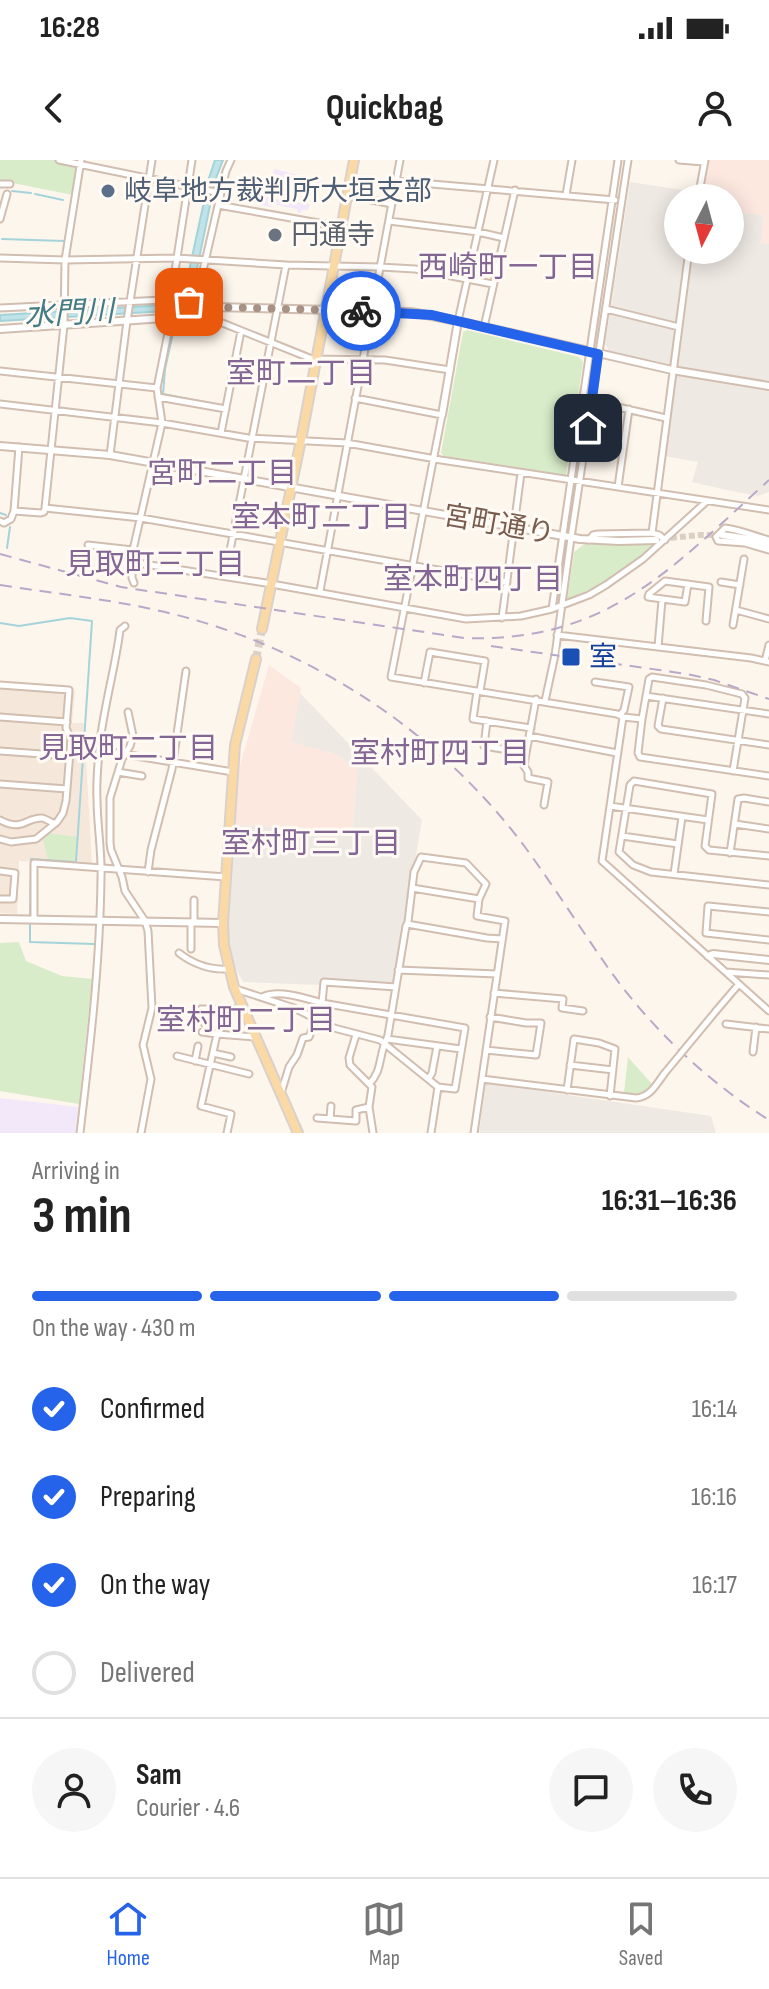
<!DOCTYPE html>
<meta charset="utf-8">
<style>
body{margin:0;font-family:"Sofia Sans Condensed","Noto Sans JP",sans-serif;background:#f6f6f6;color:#222;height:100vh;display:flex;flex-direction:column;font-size:30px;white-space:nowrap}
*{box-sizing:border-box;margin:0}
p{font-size:26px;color:#767676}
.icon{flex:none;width:44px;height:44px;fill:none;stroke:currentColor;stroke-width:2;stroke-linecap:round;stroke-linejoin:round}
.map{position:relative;height:973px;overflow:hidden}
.panel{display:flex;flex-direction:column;background:#fff;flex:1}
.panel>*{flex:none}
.needle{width:52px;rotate:186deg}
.tools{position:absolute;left:664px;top:24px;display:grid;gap:16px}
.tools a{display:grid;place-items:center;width:80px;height:80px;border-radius:50%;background:#fff;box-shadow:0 4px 20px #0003;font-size:40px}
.pin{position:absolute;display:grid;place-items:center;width:68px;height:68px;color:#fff;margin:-34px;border-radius:16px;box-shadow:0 4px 12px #0006}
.courier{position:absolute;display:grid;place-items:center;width:80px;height:80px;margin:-40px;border:6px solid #2563eb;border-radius:50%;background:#fff;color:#222;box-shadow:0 2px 10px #0007}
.headline em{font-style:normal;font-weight:700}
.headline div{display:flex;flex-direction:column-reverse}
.headline{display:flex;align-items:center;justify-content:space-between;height:136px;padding:0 32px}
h1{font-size:52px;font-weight:700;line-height:60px}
.bar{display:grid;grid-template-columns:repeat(4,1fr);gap:12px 8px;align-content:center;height:96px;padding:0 32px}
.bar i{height:10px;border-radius:6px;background:#e0e0e0}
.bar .current{background:#2563eb}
.bar p{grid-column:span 4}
.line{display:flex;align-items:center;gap:20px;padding:0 32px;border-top:2px solid #e0e0e0}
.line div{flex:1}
.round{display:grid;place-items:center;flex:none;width:84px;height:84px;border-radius:42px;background:#f6f6f6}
ol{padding:0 32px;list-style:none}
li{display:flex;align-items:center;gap:24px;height:88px}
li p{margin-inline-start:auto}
li .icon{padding:8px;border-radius:50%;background:#2563eb;color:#fff;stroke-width:4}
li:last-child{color:#767676}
li i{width:44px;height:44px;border:4px solid #e0e0e0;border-radius:50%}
.status{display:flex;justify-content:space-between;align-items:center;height:56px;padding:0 40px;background:#fff;direction:ltr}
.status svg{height:22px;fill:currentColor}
header{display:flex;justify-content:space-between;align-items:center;height:104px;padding:0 32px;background:#fff;font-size:36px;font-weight:700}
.dock{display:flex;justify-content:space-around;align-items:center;height:112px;border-top:2px solid #e0e0e0;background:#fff;font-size:22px;color:#767676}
.dock a{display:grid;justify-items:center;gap:4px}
.dock .current{color:#2563eb}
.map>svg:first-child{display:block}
</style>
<div class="status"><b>16:28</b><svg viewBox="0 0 49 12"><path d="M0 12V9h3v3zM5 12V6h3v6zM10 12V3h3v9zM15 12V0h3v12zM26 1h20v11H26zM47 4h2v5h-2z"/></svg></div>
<header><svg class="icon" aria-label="back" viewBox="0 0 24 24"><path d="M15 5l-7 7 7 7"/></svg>Quickbag<svg class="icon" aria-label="person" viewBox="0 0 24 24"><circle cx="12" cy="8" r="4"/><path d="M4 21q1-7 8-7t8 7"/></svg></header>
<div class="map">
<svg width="769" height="973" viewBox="0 0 769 973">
<rect width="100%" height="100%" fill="#fdf6ec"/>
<path fill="#f5e8da" d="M0,527L75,531L72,563H84L92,704L19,701L17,754L0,753Z"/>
<path fill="#fde8e0" d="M708,0H769V84H761L764,55L730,52V38H701Z
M269,505L301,528L291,582L335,594L357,609L353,670L235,665L237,616Z"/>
<path fill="#efe9e4" d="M630,22L702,33L701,38H678V90H730V52L764,55L761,83L769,84V223L676,206L609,191L605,184Z
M675,215L769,228V332L758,336L727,330L692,322L698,302L664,296Z
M300,533L422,660L415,701L411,711L406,761L394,824L322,819L321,825L243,822L231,799L228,771L235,665L353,670L357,609L335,594L291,582Z
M486,923L711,956L716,973H479Z"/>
<path fill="#f3e8fa" d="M274,9L327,22L325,29L312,26L311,30H307V25L273,16Z
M257,35L310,44L308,50H302L300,53L297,52V49L272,44L271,47L261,45L262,42L256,41Z
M0,938L78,947L75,973H0Z"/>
<path fill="#d8ecc9" d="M0,0H79L73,35L13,23H0Z
M467,170L579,197L583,202L566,315L444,296L441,293L463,172Z
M586,383L621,385L656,383V385C628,409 600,426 567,440L574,392Z
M48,673L78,677L76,701L48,699L42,676Z
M19,782L26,801L62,816L92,819L79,944L0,931V783Z
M628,897L652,924L641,934L624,933Z"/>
<path fill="#bfe3e8" stroke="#a5d3da" stroke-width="2" d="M215,0H223L215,21L192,133L182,142L167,151L0,161V155L165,145L184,134L205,37L206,27Z"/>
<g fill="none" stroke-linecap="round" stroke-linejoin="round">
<path stroke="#a5d3da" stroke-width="2" d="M12,31L31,33
M35,34L63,40
M2,79L64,81
M173,173L165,209L163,234L224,246
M0,353L6,355
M7,388L10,367
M0,463L19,466L70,458L92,461L76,702L31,699L30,755
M30,763V782L94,784"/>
<path stroke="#dcd0c4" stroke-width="6" stroke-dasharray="6 3" stroke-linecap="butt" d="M662,379L699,375H722"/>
<path stroke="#dcd0c4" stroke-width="8" stroke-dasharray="8 4" stroke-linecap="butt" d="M256,499L262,469"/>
<defs>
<path id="minor" d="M59,0L220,33
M81,0L65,100L64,165L45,348L141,358L507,422
M679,0L704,2
M397,21L615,40
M0,24H10
M347,35L392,44
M566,35L572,0
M698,38L705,0
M218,45L341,67
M0,59L7,34
M389,61L478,72L504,78
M0,98L65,100L176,98L286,105L380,107L415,109L493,124
M171,137L192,0
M195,145L226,11L231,0
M0,148L163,140C175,137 184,139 195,145L198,150L205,156L312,199L385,200L450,210
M606,149L679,167
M458,161L494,0
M484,167L515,30
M0,211L157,228
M158,237L226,249
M355,238L442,255L391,517L617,554L623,557L602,701L769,851
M591,241L666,258
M0,244L162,263L248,278L347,283L441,300L769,350
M221,273L241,171
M110,295L127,161L152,0
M618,327L629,249
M14,351L41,353L44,352L45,348
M0,361L4,363L11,359L14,351L19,287
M652,373L689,90
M589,380L593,375L598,374L652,373L659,375L665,380
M769,380C754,376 741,370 725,368L716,377L718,381L745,383L769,390
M88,385L133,390
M131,402L266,423
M225,416L286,105
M721,422L740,425
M134,423L132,418L133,390L162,263L157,228L171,158
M688,424L685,442L648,437L649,434L665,421L709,427L706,461
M277,425L466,459L521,456L552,449L589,435L606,425L643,399L707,341
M320,431L400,0
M552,449L618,0
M736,450L769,459
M502,458L521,313
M733,465L744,399
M557,475L751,498L769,502
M658,487L662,440
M765,501L769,485
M595,522L629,527L624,550L620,555
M424,523L430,492L485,501L480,531
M0,525L69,530L66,568L71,579L66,641L63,653L57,662L36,679L11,682L0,679
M477,531L473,559L531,568
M646,536L769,554
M663,538L658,566L661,569L769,585
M545,541L555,495L571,378L628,0
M128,552L133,576L130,586L122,599L110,638V683L111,690L122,717L125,731L145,761L148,771L152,848L143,885L151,919L141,973
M0,557L67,562
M623,557L642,559L638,593L640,597L769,616
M642,559L649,519L652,517L706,525L742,534L745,538L733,611
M487,561L484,586L526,593L536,539
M529,576L617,593
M99,590L233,612
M0,591L70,596
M526,593L524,606L528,612V618L548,622L544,645
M118,612L142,616
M0,624L67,629
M610,646L708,660
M0,660C23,672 24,658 42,658C44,658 53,663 55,664
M735,664L769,669
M622,676L678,684
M730,693L738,639L744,638L769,642
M769,696L709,690L705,686L712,634L634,621L630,625L619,692L633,705L651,712L769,725
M0,711L15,713L13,739H0
M148,712L151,690L172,609L186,511
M674,714L682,657
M412,728L479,739
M769,752L708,746L706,773L769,780
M34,759V703L226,717
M191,762V789
M194,762V740
M407,764L487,778L502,779
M179,793C193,804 211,810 228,809
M398,810L497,814
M726,812L769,815
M236,829L294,848L334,868L380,880L438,927L431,973
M494,833L563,839L562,848L583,851
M262,837C279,829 305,838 322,843L465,868L455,929L438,927
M322,843L324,822L396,827
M201,849H243
M716,851L739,824
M204,863L222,865V849
M726,864L769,869
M202,872L217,874
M356,875L349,898L350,905L372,927L369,947L373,973
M387,879L461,889
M486,890L536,895L541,863H526L490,857
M753,892L756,867
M213,893L231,897
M177,896L249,914
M195,901L198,886
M570,905L613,910
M429,918L432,913L437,886
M482,919L636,938C650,937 656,925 664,914
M369,924C380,913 379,903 383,889C384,884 387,880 388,875L406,766L408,762L414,712L421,697L466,703L486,724L479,739L477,756L505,761L474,973
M282,930L289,907L297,895L303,878L309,877L316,859
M567,930L574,879L599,883L615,889L610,936
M317,958L356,961V950L369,947
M330,959L331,946
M80,973C90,888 100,803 101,718C102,691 97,665 97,639C96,622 98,606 99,590C103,549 115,510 120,470L125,466
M227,973L231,954L201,946L217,874L255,877"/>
<path id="tertiary" d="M0,169L180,157L213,147L411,152L458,161L672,210L769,226
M442,255L458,161
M0,286L110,295L580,379L619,381L656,380
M722,375L749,379L769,385
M0,759L223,763
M708,796L713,794L769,800"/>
<path id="primary" d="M262,469L301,280L354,0
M256,499L235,585L223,763L224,785L234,827L298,973"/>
</defs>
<use href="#minor" stroke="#d1beb0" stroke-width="9"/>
<use href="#tertiary" stroke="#d1beb0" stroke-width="10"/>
<use href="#primary" stroke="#dad1cd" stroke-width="12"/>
<use href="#minor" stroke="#fff" stroke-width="5"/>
<use href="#tertiary" stroke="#fff" stroke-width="6"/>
<use href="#primary" stroke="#fbd9a5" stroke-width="8"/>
<path stroke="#b9a8c9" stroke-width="2" stroke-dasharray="12 8" stroke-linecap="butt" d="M0,394L121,427L464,478C607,483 672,408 769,320
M0,425C58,434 117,440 173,454C313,489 439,572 525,687C555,728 582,771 611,812C653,870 708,922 769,960
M491,486L687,514L714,520L769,539"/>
<defs>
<path id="minor-bridge" d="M664,914L716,851"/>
</defs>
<use href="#minor-bridge" stroke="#d1beb0" stroke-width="9" stroke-linecap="butt"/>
<use href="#minor-bridge" stroke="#fff" stroke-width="5"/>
</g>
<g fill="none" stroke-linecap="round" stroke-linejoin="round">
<path stroke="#a89285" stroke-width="8" stroke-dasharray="0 14.4" d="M189,142L195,145L198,150L213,147L361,151"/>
<path stroke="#2563eb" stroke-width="10" d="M361,151L432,155L598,194L588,268"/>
</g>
<circle fill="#5c6f8a" stroke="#fffaf3" stroke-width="3" cx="108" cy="31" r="8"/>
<circle fill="#6b7280" stroke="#fffaf3" stroke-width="3" cx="275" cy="75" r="8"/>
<rect fill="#1a4fb4" stroke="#fffaf3" stroke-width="3" x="561" y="487" width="20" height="20" rx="4"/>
<g text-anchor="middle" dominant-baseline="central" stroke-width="6" stroke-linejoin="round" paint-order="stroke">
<g font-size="28" fill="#4e5e75" stroke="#fffaf3" text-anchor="start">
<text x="124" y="31">岐阜地方裁判所大垣支部</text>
</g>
<g font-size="28" fill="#5b616d" stroke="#fffaf3" text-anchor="start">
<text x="291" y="75">円通寺</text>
</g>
<g font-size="28" fill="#7a5c4d" stroke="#fffaf3">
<text transform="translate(499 365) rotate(10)">宮町通り</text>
</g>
<g font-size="28" fill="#164399" stroke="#fffaf3" text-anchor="start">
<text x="589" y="497">室</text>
</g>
<g font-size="30" fill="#846695" stroke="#fffaf3">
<text x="508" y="108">西崎町一丁目</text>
<text x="301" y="214">室町二丁目</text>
<text x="222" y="314">宮町二丁目</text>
<text x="321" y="358">室本町二丁目</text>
<text x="155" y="405">見取町三丁目</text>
<text x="473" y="420">室本町四丁目</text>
<text x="128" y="589">見取町二丁目</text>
<text x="440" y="594">室村町四丁目</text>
<text x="311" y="684">室村町三丁目</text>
<text x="246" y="861">室村町二丁目</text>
</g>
<g font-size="30" font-style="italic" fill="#437c86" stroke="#fffaf3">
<text transform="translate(69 154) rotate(-3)">水門川</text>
</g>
</g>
</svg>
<div class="tools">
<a><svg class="needle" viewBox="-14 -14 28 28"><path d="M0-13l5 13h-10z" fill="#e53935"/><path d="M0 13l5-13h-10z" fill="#767676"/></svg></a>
</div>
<div class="pin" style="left:189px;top:142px;background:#ea580c"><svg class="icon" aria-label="bag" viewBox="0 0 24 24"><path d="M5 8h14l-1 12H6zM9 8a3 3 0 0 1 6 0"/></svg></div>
<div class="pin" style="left:588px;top:268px;background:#1f2937"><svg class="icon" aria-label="home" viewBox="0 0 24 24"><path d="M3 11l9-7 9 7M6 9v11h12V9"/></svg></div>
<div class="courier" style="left:361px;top:151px"><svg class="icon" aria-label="bike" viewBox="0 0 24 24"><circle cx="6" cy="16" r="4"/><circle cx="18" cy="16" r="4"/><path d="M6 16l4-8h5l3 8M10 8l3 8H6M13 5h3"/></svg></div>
</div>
<section class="panel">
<div class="headline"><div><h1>3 min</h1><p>Arriving in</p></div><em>16:31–16:36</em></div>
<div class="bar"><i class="current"></i><i class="current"></i><i class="current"></i><i></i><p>On the way · 430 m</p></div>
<ol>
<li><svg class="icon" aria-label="check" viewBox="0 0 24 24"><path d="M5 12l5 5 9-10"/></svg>Confirmed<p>16:14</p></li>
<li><svg class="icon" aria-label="check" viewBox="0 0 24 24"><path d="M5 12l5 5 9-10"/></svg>Preparing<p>16:16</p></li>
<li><svg class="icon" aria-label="check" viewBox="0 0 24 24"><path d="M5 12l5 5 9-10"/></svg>On the way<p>16:17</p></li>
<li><i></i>Delivered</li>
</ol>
<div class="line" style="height:144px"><a class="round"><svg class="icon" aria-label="person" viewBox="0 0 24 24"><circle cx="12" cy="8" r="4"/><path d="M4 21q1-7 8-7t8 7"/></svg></a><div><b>Sam</b><p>Courier · 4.6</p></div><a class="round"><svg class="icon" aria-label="chat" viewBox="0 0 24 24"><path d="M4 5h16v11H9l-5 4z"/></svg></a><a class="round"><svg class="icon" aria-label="phone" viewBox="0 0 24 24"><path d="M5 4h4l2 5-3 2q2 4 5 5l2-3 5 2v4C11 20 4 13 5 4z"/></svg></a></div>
</section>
<nav class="dock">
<a class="current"><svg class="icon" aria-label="home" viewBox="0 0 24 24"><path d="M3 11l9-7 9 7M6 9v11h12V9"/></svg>Home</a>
<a><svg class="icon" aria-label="map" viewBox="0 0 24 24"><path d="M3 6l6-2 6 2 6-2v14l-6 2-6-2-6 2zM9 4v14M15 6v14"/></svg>Map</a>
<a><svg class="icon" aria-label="saved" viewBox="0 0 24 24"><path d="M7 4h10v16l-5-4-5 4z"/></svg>Saved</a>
</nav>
